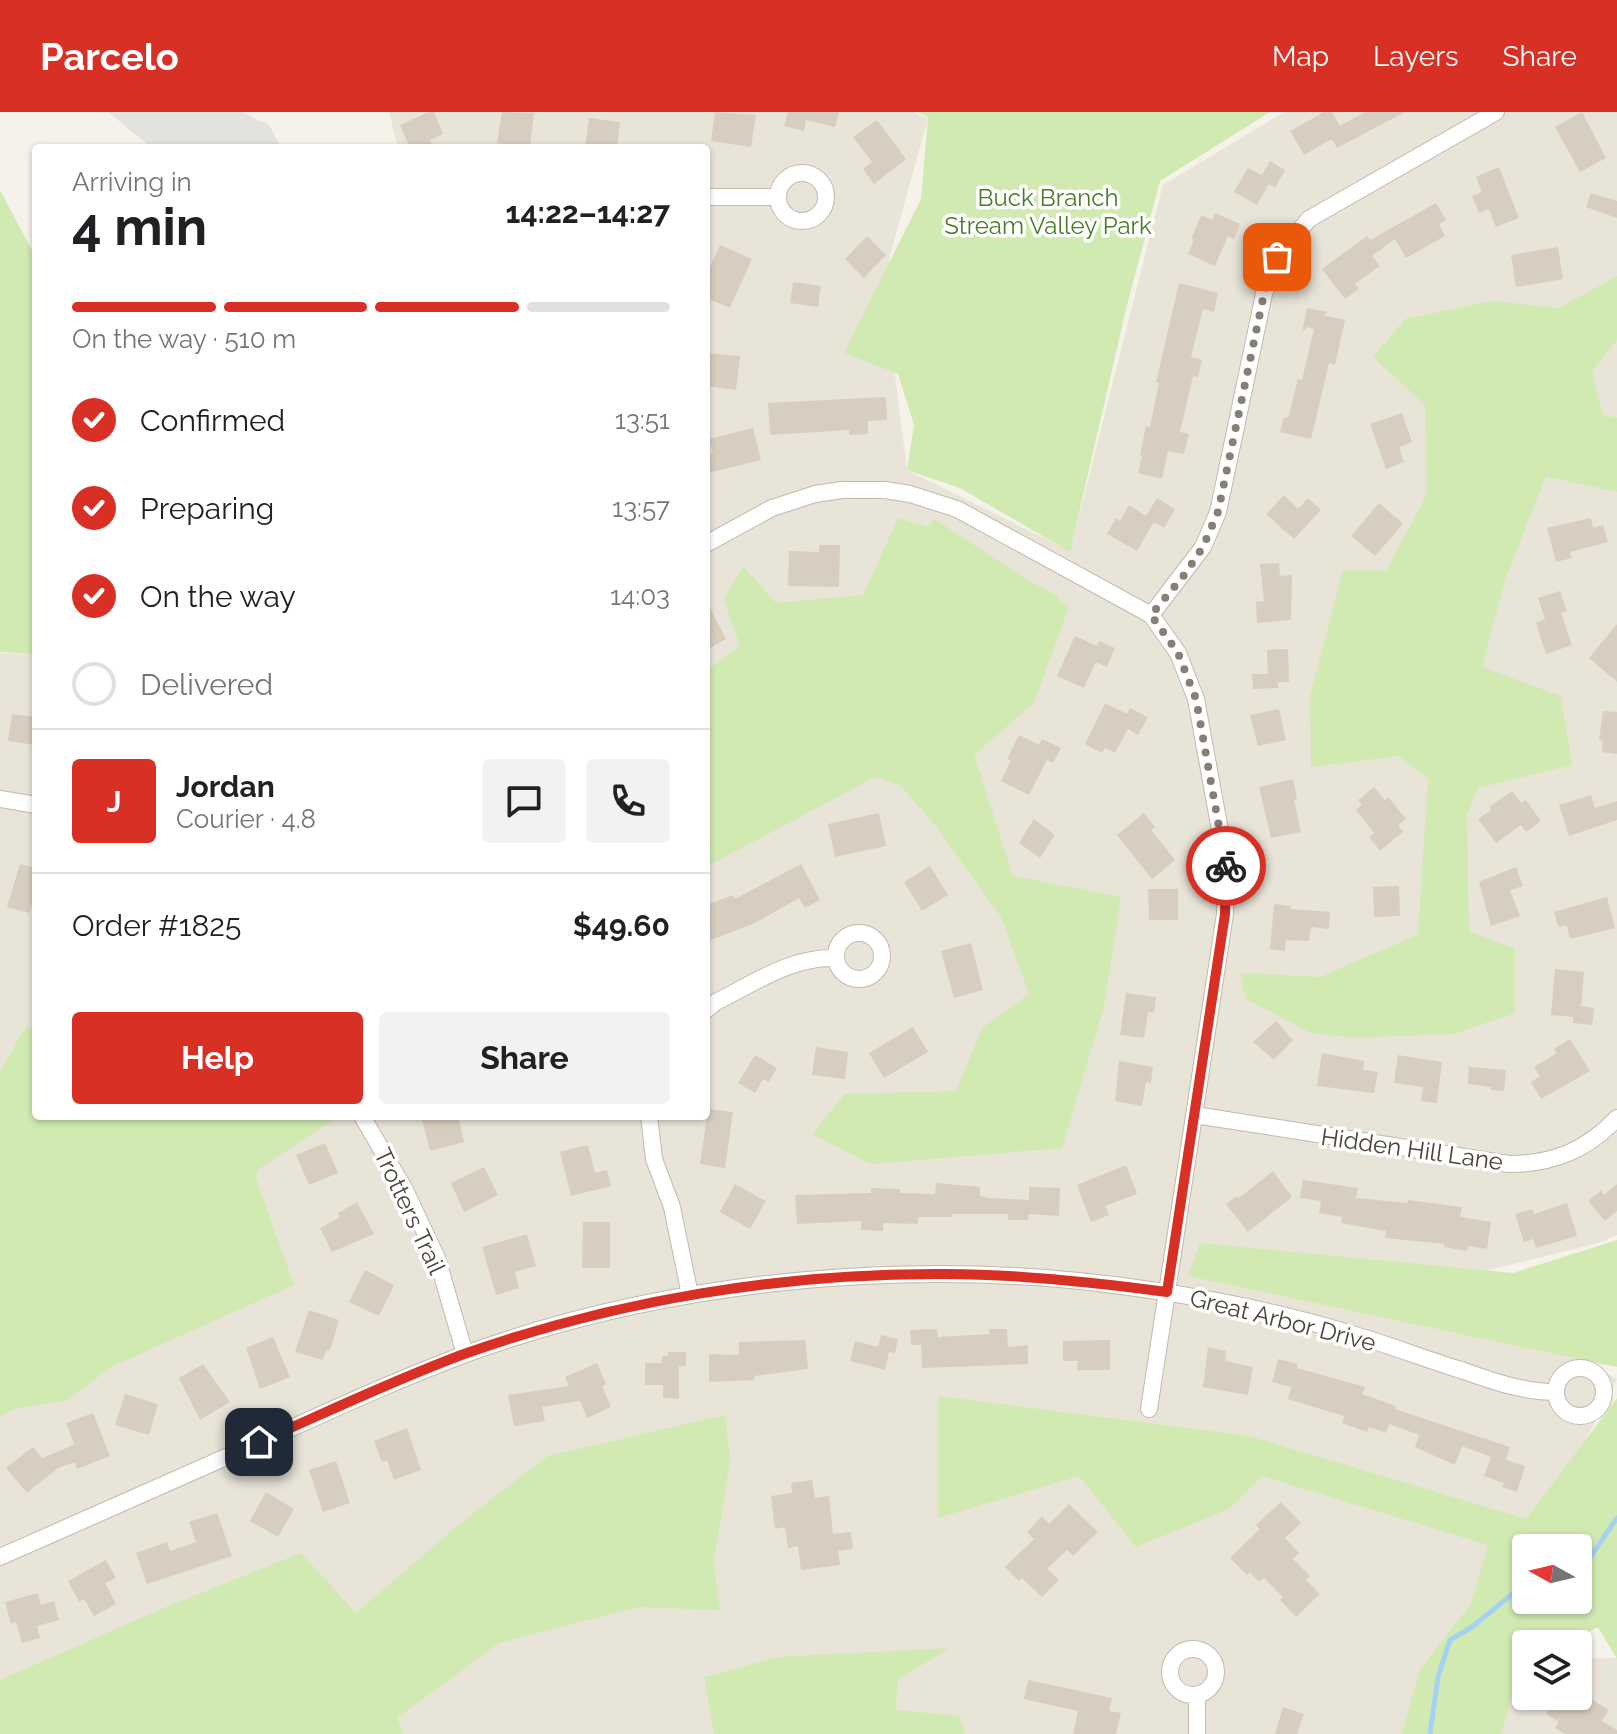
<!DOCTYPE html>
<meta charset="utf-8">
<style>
body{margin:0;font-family:Raleway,sans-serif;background:#f2f2f2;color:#202124;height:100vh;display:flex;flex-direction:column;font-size:30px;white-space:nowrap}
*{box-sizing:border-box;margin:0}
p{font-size:26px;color:#757577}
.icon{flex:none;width:44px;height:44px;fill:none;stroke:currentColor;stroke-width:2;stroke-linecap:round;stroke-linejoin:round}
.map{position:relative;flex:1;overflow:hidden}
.panel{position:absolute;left:32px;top:32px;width:678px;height:976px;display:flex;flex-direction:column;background:#fff;border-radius:8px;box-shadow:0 2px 6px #0004}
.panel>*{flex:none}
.needle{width:52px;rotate:278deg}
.fabs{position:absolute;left:1512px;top:1422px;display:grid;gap:16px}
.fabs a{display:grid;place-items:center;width:80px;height:80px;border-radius:8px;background:#fff;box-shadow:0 2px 6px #0004;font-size:40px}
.pin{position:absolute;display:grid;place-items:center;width:68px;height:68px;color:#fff;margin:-34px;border-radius:16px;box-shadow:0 4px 12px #0006}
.courier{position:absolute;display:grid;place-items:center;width:80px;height:80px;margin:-40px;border:6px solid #d93025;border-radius:50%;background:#fff;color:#222;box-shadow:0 2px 10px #0007}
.overview em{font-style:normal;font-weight:700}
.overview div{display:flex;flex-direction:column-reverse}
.overview{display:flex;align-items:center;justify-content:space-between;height:136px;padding:0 40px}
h1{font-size:52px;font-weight:700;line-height:60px}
.bar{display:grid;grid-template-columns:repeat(4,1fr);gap:12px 8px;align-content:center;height:96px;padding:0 40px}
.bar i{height:10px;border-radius:6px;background:#e0e0e0}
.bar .selected{background:#d93025}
.bar p{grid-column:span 4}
.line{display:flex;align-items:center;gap:20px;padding:0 40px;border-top:2px solid #e0e0e0}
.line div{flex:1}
.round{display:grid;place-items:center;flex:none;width:84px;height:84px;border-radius:8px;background:#f2f2f2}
ol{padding:0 40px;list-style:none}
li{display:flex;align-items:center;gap:24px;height:88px}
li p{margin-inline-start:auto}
li .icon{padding:8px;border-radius:50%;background:#d93025;color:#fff;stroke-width:4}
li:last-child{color:#757577}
li i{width:44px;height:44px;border:4px solid #e0e0e0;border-radius:50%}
.button{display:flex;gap:16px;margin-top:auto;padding:16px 40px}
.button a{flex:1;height:92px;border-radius:8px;background:#d93025;color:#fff;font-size:32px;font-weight:700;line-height:92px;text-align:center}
.button a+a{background:#f2f2f2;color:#202124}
header{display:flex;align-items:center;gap:48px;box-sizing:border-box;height:112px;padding:0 40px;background:#d93025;color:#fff}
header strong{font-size:38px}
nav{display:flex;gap:44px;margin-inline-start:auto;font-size:28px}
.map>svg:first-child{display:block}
</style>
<header>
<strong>Parcelo</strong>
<nav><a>Map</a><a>Layers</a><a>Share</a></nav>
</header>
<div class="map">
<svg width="1617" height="1622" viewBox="0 0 1617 1622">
<rect width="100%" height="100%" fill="#f5f2ea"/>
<path fill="#e9e4d8" d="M389,0H912L928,6L889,147L891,232L907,358L1070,439L1163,73L1284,0H1617V1123L1598,1131L1433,1172L1617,1267L1530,1436H1526V1584H1578V1547L1617,1546V1622H0V541L36,542V1004H706V36H398Z"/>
<path fill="#d0eab2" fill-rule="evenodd" d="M918,0H1270L1160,69L1127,193L1070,440L960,376L907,358L914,313L898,262L844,241L921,87L928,5Z
M0,78L36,146V542L0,540Z
M1617,164V228L1592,259L1603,303L1617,306V380L1546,364L1505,468L1482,555L1561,584L1572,653L1478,676L1467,704L1469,819L1515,837V901L1453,922L1351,926L1309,920L1246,887L1240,861L1320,865L1418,823L1428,667L1399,644L1311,655L1310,584L1343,458L1386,459L1427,382L1425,293L1373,245L1405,207L1492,189L1559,196Z
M898,406L928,415L934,407L1023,465L1059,485L1058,488L1069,495L1034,591L974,643L1013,764L1121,785L1104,895L1062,1036L870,1052L812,1022L845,982L956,979L982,916L1029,882L1001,805L938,717L901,674L875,665L706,755V559L740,534L724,488L743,454L776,491L863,483Z
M26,914L36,918V1004H339L259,1057L255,1064L294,1173L111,1255L68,1288L15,1297L0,1304V960Z
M1617,1128V1255L1188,1164L1200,1131L1513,1161Z
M938,1284L1249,1324L1526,1407L1617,1286V1547L1598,1515L1567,1532H1526V1567L1511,1587L1501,1622H1402L1420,1557L1471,1492L1488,1433L1262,1364L1229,1397L1136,1435L1079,1364L938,1406ZM1526,1436H1578V1488H1526Z
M725,1303L730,1348L714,1450L720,1498L638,1495L499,1531L397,1606L403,1622H0V1568L166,1495L301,1441L356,1501L463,1409L548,1344Z
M949,1536L897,1569L896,1598L959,1604L965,1622H714L704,1565L779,1545Z"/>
<path fill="#e4e2de" d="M108,0H241L269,13L282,36H152Z"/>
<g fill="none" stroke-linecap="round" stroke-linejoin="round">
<path stroke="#a6d2f2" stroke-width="5" d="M1578,1452L1589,1447L1617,1406
M1430,1622L1438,1565L1450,1528L1472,1515L1526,1471"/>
</g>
<path fill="#d7cebf" d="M429,0H434L443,22L430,28L434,36H410L400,13Z
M502,0L534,1L530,35L497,31Z
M715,0L756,3L751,35L711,29Z
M788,0H839L835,15L806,8L804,19L784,14Z
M1324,0H1332L1340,14L1365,0H1405L1337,36L1332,27L1304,43L1290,19Z
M1582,0L1606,46L1580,60L1555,15Z
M589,6L620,10L617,36H585Z
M877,8L906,47L874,72L863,57L872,50L853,25Z
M1270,49L1285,58L1275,76L1269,72L1257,93L1234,80L1248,56L1262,63Z
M1499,55L1519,106L1496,115L1489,97L1479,101L1472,84L1482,80L1476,65Z
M1591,81L1617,89V106L1586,95Z
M1436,91L1446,108L1439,112L1445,124L1406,146L1395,127L1372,144L1380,154L1355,172L1359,177L1345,187L1322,157L1367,124L1370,128Z
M1215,101L1240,112L1234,127L1228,124L1215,154L1188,142L1194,128L1191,127L1201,103L1212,108Z
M867,124L886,143L864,166L845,147Z
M720,133L752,147L730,196L706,186V164Z
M1558,135L1563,167L1516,175L1511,143Z
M793,170L821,174L818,195L790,191Z
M1179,171L1218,181L1214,200L1203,197L1191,245L1202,248L1198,265L1193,264L1180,320L1189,322L1184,342L1168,339L1162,367L1138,361L1142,344L1140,343L1146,314L1150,315L1159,271L1156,270Z
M1307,196L1328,200L1323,203L1345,208L1335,253L1329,251L1311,327L1280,320L1284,305L1288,306L1298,267L1302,268L1314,217L1307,215L1302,220Z
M708,241L740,244L736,278L706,274Z
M886,285L887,308L868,309V322L849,323V318L770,323L768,291Z
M1402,301L1412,330L1399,335L1404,350L1386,357L1370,312Z
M753,316L761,348L708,361L706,342L713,341L709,327Z
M1284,383L1298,397L1308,386L1321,398L1294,427L1266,402Z
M1157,386L1175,397L1164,416L1154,410L1137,439L1107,422L1116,406L1120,409L1129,393L1146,404Z
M1379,391L1403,412L1375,444L1351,424Z
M1591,406L1593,416L1603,413L1608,430L1570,440L1572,446L1556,450L1547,416Z
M819,433H840L839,475L788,474L789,439L819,440Z
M1279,451L1280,464L1292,463L1291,508L1257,511L1256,490L1264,489L1260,452Z
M1560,479L1567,499L1561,501L1572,533L1546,542L1536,511L1545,507L1538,486Z
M706,488L726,527L706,538Z
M1617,512V570L1589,546Z
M1075,524L1097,534L1099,529L1115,536L1107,555L1096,550L1084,576L1057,564Z
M1288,537L1289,570H1277L1279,576L1253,577L1252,562H1268L1267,538Z
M1105,591L1127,602L1130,596L1148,605L1138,623L1128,617L1115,641L1105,636L1102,641L1085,632Z
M1279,597L1286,628L1258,634L1250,603Z
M1603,599L1617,600V642L1602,640L1603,629L1599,628Z
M12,602L36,605V633L8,629Z
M1019,623L1039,633L1042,627L1061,636L1053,651L1047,648L1029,683L1001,669L1011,649L1007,647Z
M1293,667L1297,687L1294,688L1301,720L1271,726L1259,675Z
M1374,675L1385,688L1388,685L1406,707L1398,713L1403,720L1380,739L1369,725L1374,721L1356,698L1362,693L1358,688Z
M1512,679L1521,691L1526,688L1541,709L1526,720L1521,713L1496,731L1478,707L1491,698L1489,695Z
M1591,683L1595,696L1617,689V708L1569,724L1559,693Z
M879,701L886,734L835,745L828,712Z
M1144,701L1155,715L1151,718L1175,748L1152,767L1117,723Z
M1034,707L1055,723L1040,746L1019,731Z
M20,752L36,756V792L32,791L29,801L7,795Z
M801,752L820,788L805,796L799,786L755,811L706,830V793L733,783L735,787Z
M930,754L948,783L922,799L904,770Z
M1516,755L1523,774L1510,778L1520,804L1491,814L1479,770Z
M1399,774L1400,804L1374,805L1373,775Z
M1148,777H1178V808H1149Z
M1607,785L1615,816L1570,827L1567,813L1558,815L1554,800Z
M1274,792L1291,794L1290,797L1330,800L1329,817L1311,815L1309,829L1286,828L1285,839L1270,837Z
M971,831L983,878L954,886L941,839Z
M1555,857L1584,860L1581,894L1594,896L1592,913L1573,911V905L1551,903Z
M1126,881L1156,885L1154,901L1148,900L1144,926L1120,923Z
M1276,909L1293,928L1274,948L1253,930Z
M913,915L928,940L884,966L869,941Z
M1570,927L1590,959L1541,987L1531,970L1540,964L1534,955L1557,941L1554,937Z
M816,935L848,940L845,967L812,963Z
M1322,941L1364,949L1363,958L1378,960L1374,981L1317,974Z
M755,943L777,956L769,970L763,967L755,981L738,971Z
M1398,943L1442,950L1437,991L1421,989L1423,975L1394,971Z
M1119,949L1153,955L1151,971L1146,970L1142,994L1115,989Z
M1469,955L1506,958L1504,979L1491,978V975L1468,972Z
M708,997L733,1000L725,1056L700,1052Z
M421,1004H458L464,1030L430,1039Z
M325,1031L338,1061L309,1073L296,1043Z
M582,1034H588L595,1061L607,1058L611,1074L571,1084L560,1040Z
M1126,1053L1137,1082L1105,1094L1109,1103L1091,1110L1077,1073Z
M484,1055L498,1083L464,1100L451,1071Z
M1273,1059L1292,1085L1248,1120L1226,1092L1237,1084L1239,1086Z
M1303,1068L1358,1076L1356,1086L1408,1091V1088L1462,1095L1460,1105L1491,1110L1487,1137L1468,1134L1467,1139L1444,1135V1132L1385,1126L1386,1119L1341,1111L1342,1105L1319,1101L1321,1089L1300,1086Z
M936,1071L980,1075V1084L989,1086L1029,1088V1075L1060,1076L1059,1104L1029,1102L1028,1108H1008V1102H952V1105H918V1112L883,1111V1119L861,1118V1109L797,1112L795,1083L871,1081V1076L900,1077V1081L935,1082Z
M735,1072L766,1089L750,1117L720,1100Z
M1617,1072V1099L1605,1109L1588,1089L1601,1078L1604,1083Z
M357,1090L374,1122L332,1140L320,1116L340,1105L338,1101Z
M1567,1091L1577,1124L1536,1136L1533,1127L1524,1130L1515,1102L1532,1097L1534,1102Z
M583,1110H610V1156H582Z
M527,1122L536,1154L515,1160L519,1176L496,1183L482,1135Z
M365,1158L394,1173L379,1204L349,1190Z
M309,1198L339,1208L330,1239L326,1238L323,1248L295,1240Z
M937,1217L938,1225L990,1222L989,1217H1007L1008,1235L1028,1233V1252L922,1256L921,1233H911L910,1218Z
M881,1223L898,1227L895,1241L889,1240L885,1258L850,1249L855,1229L878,1235Z
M273,1225L290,1265L260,1277L246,1236Z
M805,1228L808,1257L755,1264L754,1268L709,1270V1242L739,1243V1230Z
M1110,1228V1258H1077L1078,1249H1063V1229Z
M1208,1235L1226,1239L1225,1249L1253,1255L1248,1283L1203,1275Z
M668,1240H686V1254H679V1287L663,1286V1273H645V1251H662V1244H668Z
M1278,1247L1298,1252L1297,1256L1365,1275L1362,1282L1396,1294L1395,1297L1510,1335L1506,1348L1525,1354L1517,1380L1502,1375L1504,1371L1484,1364L1491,1345L1462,1334L1455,1353L1415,1335L1419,1323L1389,1312L1386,1321L1369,1315L1367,1320L1342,1311L1344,1304L1288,1287L1291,1275L1272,1270Z
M597,1251L606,1272L602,1274L611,1295L587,1306L580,1289L542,1295L545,1309L514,1314L508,1283L569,1274L565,1265Z
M203,1252L230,1290L200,1308L179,1266Z
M125,1282L158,1292L149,1323L115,1313Z
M93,1301L110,1344L77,1357L75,1350L58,1356L27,1381L6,1356L33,1335L42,1346L69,1335L74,1332L66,1311Z
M407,1316L421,1358L394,1368L387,1348L382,1350L374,1329Z
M336,1349L350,1391L323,1400L309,1358Z
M812,1368L815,1386L829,1384L833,1422L851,1420L853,1437L838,1439L840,1453L801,1458L798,1434L788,1436L785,1415L775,1417L771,1384L792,1381L791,1371Z
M266,1380L294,1397L278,1425L250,1409Z
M1281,1390L1301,1411L1285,1426L1299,1441L1293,1447L1310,1464L1306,1468L1320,1482L1296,1505L1280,1488L1283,1485L1264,1466L1259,1470L1250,1460L1247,1463L1230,1446L1260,1417L1256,1413Z
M1069,1392L1098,1420L1073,1444L1067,1438L1047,1457L1059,1468L1042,1485L1022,1466L1019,1469L1005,1455L1034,1427L1027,1420L1042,1404L1049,1412Z
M217,1401L232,1444L147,1472L136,1441L167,1430L170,1439L196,1430L189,1410Z
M106,1448L116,1466L105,1471L116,1492L94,1504L84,1487L79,1490L68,1469Z
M38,1481L41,1493L54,1489L59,1508L37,1514L40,1526L22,1531L16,1510L11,1512L5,1490Z
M1028,1568L1112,1586L1109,1599L1121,1601L1116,1622H1073L1078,1599L1024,1587Z
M1557,1584H1571L1587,1594L1591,1587L1609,1598L1602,1609L1617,1618V1622H1565L1555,1616L1559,1610L1546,1602Z
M1283,1595L1304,1602L1297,1622H1275Z"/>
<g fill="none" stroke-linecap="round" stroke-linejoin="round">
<defs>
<path id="street" d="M778 85a24 24 0 1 1 48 0a24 24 0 1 1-48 0Z
M706,85H778
M706,432L772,396L815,382L842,378H885L910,382L957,397L1151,503L1178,541L1196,587L1226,751L1225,802L1149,1297
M1151,503L1203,435L1218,400L1264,182L1277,145L1309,107L1496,0
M0,687L36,693
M836 844a23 23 0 1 1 46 0a23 23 0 1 1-46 0Z
M706,898L716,890C754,871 793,844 836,846
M1195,1003L1509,1052C1553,1052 1587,1038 1617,1006
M362,1004L405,1078L437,1146L465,1242
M649,1004L654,1047L672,1095L690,1183
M1556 1280a24 24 0 1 1 48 0a24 24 0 1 1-48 0Z
M0,1445C92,1404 184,1364 276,1323C338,1295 399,1267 463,1243C664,1169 902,1146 1114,1173C1192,1183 1269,1197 1345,1220C1384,1231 1422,1246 1461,1258C1492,1269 1523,1280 1556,1280
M1170 1560a23 23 0 1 1 46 0a23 23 0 1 1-46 0Z
M1197,1622V1584"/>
</defs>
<use href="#street" stroke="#c1baac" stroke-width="18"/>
<use href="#street" stroke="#fff" stroke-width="16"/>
</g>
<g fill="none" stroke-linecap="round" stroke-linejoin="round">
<path stroke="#858076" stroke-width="8" stroke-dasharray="0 14.4" d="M1226,754L1196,587L1178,541L1151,503L1185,462L1203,435L1218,400L1264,182L1277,145"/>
<path stroke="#d93025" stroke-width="10" d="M259,1330C327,1300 394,1268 464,1242C617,1188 783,1161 945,1162C1019,1162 1093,1170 1167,1180L1225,802L1226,754"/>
</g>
<g text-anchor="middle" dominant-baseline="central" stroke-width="7" stroke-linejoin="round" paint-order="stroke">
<g font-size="24" fill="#487d28" stroke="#fff">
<text x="1048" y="85">Buck Branch<tspan x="1048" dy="28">Stream Valley Park</tspan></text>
</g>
<g font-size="24" fill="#494338" stroke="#fff">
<text transform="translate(1412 1037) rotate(8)">Hidden Hill Lane</text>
<text transform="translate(410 1099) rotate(65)">Trotters Trail</text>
<text transform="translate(1283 1208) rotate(14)">Great Arbor Drive</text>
</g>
</g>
</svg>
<div class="fabs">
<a><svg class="needle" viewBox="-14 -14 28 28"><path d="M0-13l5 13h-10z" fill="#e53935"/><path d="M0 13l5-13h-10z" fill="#757577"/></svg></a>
<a><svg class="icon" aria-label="layers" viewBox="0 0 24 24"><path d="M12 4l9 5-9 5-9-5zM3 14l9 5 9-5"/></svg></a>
</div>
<div class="pin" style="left:1277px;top:145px;background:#ea580c"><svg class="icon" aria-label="bag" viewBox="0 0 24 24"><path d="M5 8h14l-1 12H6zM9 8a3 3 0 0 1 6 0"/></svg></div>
<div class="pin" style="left:259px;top:1330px;background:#1f2937"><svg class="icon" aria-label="home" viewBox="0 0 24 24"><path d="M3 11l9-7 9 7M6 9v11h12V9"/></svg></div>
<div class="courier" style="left:1226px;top:754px"><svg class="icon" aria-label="bike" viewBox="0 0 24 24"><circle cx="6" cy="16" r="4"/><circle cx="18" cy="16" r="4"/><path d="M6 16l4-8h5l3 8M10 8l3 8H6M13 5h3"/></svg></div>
<section class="panel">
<div class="overview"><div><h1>4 min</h1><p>Arriving in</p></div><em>14:22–14:27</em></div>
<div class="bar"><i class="selected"></i><i class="selected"></i><i class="selected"></i><i></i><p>On the way · 510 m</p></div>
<ol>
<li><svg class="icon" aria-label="check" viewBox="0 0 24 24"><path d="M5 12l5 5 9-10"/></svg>Confirmed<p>13:51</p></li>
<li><svg class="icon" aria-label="check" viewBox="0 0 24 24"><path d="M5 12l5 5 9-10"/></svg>Preparing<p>13:57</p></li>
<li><svg class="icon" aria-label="check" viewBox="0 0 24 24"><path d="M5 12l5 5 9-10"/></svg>On the way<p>14:03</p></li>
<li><i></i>Delivered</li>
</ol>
<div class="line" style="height:144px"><b class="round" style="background:#d93025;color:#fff">J</b><div><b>Jordan</b><p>Courier · 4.8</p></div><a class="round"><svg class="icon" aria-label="chat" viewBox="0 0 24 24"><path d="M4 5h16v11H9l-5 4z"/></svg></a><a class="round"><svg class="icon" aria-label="phone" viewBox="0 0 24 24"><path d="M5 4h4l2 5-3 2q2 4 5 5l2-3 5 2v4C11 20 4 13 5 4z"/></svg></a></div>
<div class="line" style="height:104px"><div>Order #1825</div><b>$49.60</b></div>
<div class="button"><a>Help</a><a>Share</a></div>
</section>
</div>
